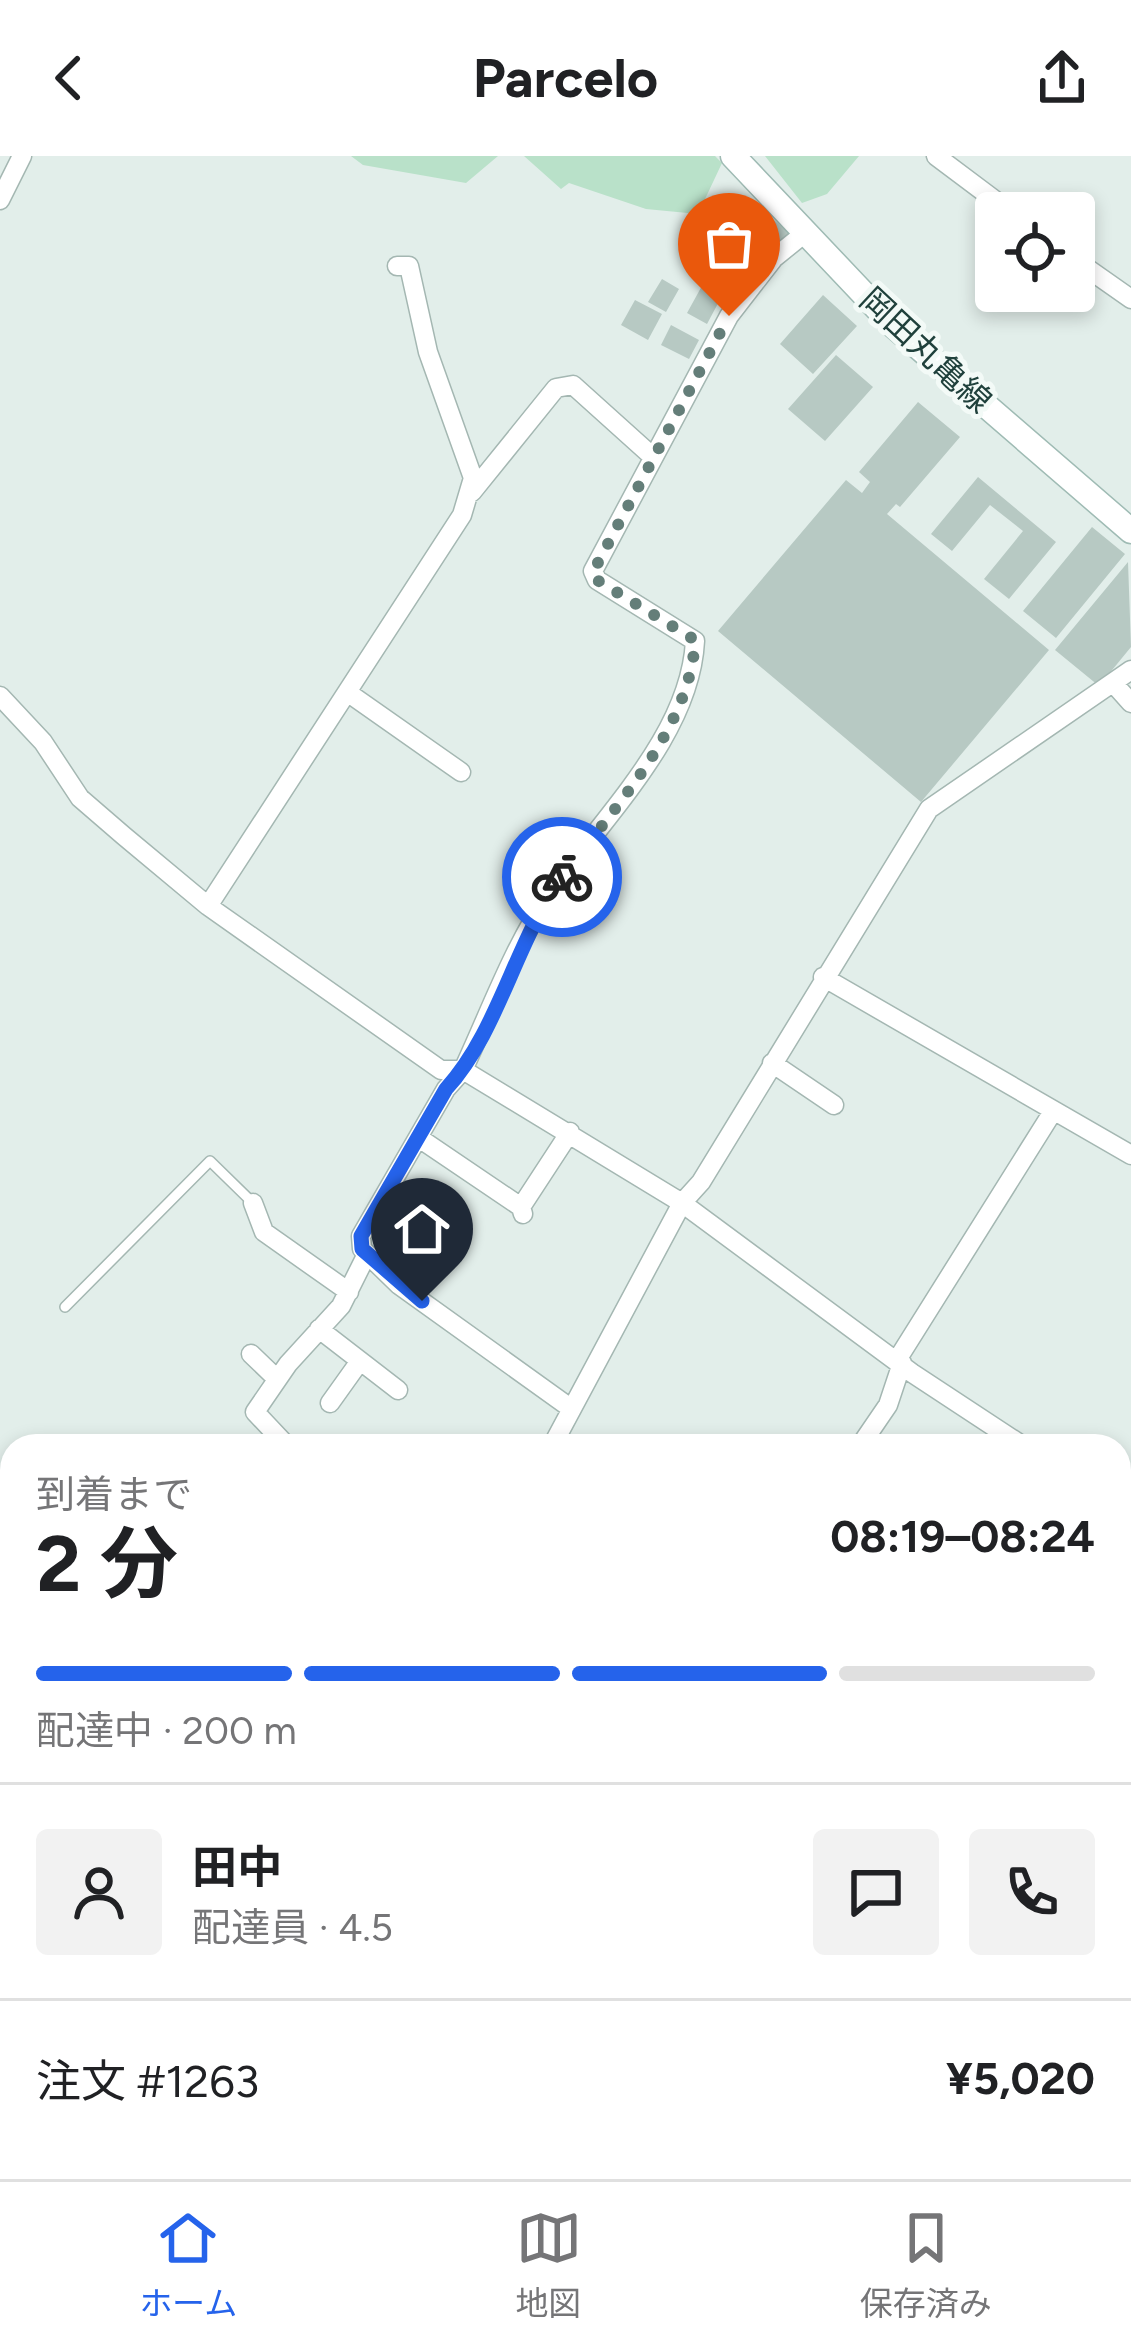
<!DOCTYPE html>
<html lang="ja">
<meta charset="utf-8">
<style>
body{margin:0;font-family:Figtree,"Noto Sans JP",sans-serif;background:#f2f2f2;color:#202124;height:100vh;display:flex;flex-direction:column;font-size:45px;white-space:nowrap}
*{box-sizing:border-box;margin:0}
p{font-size:39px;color:#757577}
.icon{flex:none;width:66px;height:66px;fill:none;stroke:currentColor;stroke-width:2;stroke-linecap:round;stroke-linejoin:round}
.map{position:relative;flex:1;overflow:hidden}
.details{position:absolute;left:0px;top:1278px;width:1131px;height:747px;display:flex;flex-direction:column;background:#fff;border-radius:36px 36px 0 0;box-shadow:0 6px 18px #0003}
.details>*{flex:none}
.buttons{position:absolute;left:975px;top:36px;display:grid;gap:24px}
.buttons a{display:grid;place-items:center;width:120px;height:120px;border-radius:12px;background:#fff;box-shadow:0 6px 18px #0003;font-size:60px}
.pin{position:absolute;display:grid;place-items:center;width:102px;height:102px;color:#fff;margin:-123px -51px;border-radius:50% 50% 50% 0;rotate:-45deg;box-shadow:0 0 12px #0007}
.pin .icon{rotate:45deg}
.courier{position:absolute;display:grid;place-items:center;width:120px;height:120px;margin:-60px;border:9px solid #2563eb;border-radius:50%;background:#fff;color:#222;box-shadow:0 3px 15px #0007}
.overview em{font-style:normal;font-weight:700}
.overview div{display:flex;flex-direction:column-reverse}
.overview{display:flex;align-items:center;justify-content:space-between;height:204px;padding:0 36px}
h1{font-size:78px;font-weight:700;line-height:90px}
.bar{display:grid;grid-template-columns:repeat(4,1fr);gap:18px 12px;align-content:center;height:144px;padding:0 36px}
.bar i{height:15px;border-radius:9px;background:#e0e0e0}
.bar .selected{background:#2563eb}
.bar p{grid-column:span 4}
.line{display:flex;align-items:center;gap:30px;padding:0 36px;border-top:3px solid #e0e0e0}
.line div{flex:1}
.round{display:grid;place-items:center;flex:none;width:126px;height:126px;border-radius:12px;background:#f2f2f2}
header{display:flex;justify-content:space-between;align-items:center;height:156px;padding:0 36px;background:#fff;font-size:54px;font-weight:700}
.tab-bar{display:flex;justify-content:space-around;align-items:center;height:168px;border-top:3px solid #e0e0e0;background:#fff;font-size:33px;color:#757577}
.tab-bar a{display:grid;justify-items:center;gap:6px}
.tab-bar .selected{color:#2563eb}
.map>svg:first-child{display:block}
</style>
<header><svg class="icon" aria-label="back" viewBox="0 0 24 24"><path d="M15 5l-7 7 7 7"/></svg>Parcelo<svg class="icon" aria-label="share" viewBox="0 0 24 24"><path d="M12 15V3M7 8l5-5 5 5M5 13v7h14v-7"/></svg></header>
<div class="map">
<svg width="1131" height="2023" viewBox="0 0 1131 2023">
<rect width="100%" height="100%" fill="#e2eeea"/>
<path fill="#b9e1c9" d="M351,0H498L466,27L363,9Z
M524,0H715L722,7L698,58L646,53L569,27L561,33Z
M765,0H859L827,38L802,47Z"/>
<path fill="#b7c9c3" d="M741,39L758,52L744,69L727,56Z
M763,55L793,80L779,96L750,72Z
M662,123L679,133L666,156L648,146Z
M703,128L723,138L707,168L687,157Z
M823,139L857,170L813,218L780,188Z
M635,144L662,158L648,184L621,169Z
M671,169L699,184L689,203L661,189Z
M836,199L873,231L825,285L788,253Z
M918,246L960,281L900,351L896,348L887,358L1049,494L921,646L718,475L846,324L862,337L870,326L859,316Z
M978,321L1056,386L1009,443L984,423L1023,375L990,349L952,395L931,378Z
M1092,371L1125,398L1056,482L1023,455Z
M1128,406L1131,491L1099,530L1055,494Z
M457,2013H493L510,2020L463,2023L454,2020Z"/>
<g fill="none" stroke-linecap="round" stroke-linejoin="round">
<defs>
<path id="lane" d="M65,1151L210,1005L253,1047"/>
<path id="street" d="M936,0L1012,57
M0,44L22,0
M1074,103L1131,143
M472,336L556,232L573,229L653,301
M1114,528L1131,547
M347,536L461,616
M0,540L43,586L80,642L124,680L208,750L441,914H463L682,1047L912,1217L1023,1290
M208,750L462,359L473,322L428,196L409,110H397
M823,821L1131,999
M772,907L834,949
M419,982L521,1051
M253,1047L264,1076L349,1136
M523,1058L521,1051L570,976
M319,1173L398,1234
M251,1198L277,1223
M897,1204L1052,957
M330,1247L360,1205
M569,1251L399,1129L362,1093L361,1080L446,933L463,914C490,856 513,792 549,739C600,663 690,581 695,485L597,424L593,415L729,160L774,102L805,77
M287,1290L255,1256L288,1208L341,1150L367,1098
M552,1290L682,1047L701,1026L929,653L1131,514
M860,1290L888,1249L902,1207
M1119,1353L1131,1361
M0,1479L12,1488
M1131,1638L1123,1655L1131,1745
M65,2023L72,2013
M432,2023L437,2013
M759,2023L767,2013
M813,2023L827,2013"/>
<path id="secondary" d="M733,0L894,170L1131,375
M0,1783L12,1792
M335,2013L354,2023"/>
</defs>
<use href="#lane" stroke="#a4b7b2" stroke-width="12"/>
<use href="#street" stroke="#a4b7b2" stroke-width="21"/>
<use href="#secondary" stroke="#9fbbb4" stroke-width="27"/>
<use href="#lane" stroke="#fff" stroke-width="9"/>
<use href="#street" stroke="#fff" stroke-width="18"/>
<use href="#secondary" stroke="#fff" stroke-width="24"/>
</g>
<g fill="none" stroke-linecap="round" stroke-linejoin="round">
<path stroke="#647e79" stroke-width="12" stroke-dasharray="0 21.6" d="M562,721C612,654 691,572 695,484L597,424L593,416L729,160"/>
<path stroke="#2563eb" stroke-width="15" d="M422,1145L362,1093L361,1080L446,933C499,875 515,786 562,721"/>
</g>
<g text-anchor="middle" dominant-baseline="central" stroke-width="10" stroke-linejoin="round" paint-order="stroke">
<g font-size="33" fill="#20413c" stroke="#f3faf7">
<text transform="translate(926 194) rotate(43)">岡田丸亀線</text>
</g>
</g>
</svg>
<div class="buttons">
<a><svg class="icon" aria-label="locate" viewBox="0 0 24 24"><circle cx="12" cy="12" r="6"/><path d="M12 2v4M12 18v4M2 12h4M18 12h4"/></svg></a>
</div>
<div class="pin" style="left:729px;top:160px;background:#ea580c"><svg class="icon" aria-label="bag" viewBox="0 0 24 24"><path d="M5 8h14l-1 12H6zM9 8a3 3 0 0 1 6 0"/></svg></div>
<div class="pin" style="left:422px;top:1145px;background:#1f2937"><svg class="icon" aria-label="home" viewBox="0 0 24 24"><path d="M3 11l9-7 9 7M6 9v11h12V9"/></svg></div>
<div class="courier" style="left:562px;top:721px"><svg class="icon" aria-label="bike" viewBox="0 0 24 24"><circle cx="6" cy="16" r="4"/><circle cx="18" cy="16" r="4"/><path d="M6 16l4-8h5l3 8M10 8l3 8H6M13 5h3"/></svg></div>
<section class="details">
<div class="overview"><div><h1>2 分</h1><p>到着まで</p></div><em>08:19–08:24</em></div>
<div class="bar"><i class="selected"></i><i class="selected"></i><i class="selected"></i><i></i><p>配達中 · 200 m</p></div>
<div class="line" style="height:216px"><a class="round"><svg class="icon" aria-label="person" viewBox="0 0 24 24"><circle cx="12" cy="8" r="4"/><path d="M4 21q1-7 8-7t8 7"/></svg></a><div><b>田中</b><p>配達員 · 4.5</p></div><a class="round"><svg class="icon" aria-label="chat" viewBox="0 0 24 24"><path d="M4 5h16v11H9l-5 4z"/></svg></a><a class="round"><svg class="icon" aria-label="phone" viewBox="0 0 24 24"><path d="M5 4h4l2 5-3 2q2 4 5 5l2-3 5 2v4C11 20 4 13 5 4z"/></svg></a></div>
<div class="line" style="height:156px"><div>注文 #1263</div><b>¥5,020</b></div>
</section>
</div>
<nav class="tab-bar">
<a class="selected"><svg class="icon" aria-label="home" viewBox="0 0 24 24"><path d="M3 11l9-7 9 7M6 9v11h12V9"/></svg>ホーム</a>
<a><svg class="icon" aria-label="map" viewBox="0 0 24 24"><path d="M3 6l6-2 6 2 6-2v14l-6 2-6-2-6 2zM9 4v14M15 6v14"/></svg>地図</a>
<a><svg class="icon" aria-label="saved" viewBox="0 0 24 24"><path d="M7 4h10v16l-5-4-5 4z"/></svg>保存済み</a>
</nav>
